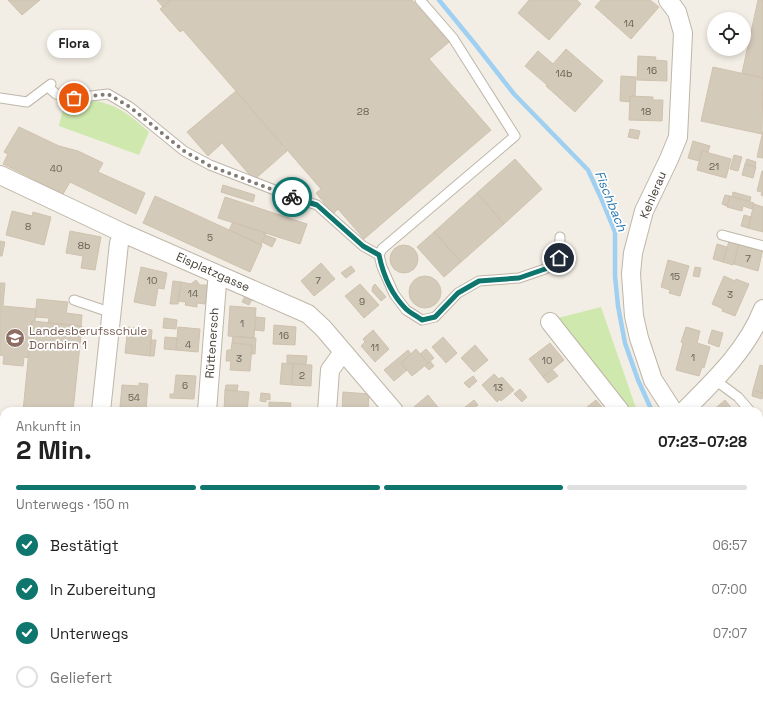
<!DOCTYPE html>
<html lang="de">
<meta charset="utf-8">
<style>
body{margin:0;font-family:"Space Grotesk",sans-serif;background:#f2f2f2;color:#222;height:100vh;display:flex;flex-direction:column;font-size:15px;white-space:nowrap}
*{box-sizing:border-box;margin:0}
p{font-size:13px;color:#767676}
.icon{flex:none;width:22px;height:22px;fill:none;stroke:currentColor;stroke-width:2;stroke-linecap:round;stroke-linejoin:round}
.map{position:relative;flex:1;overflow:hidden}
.details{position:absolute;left:0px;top:407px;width:763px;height:300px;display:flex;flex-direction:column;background:#fff;border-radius:12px 12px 0 0;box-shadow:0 2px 6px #0003}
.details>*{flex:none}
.fabs{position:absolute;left:707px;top:12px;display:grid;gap:8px}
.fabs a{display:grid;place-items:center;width:44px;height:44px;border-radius:50%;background:#fff;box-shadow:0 2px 6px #0003;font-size:20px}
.pin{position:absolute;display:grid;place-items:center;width:34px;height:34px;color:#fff;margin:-17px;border:2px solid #fff;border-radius:50%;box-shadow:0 1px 4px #0007}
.courier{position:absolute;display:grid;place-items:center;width:40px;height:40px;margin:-20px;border:3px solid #0f766e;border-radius:50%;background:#fff;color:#222;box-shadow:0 1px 5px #0007}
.bubble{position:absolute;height:28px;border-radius:14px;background:#fff;box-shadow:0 2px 6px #0003;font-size:13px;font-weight:600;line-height:28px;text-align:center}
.head em{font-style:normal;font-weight:600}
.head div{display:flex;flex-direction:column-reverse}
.head{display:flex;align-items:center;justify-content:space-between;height:68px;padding:0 16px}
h1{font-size:26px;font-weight:600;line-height:30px}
.bar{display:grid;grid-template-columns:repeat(4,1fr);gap:6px 4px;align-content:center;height:48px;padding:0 16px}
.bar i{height:5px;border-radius:3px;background:#e0e0e0}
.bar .current{background:#0f766e}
.bar p{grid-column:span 4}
ol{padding:0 16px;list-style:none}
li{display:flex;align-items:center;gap:12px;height:44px}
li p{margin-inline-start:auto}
li .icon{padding:4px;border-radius:50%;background:#0f766e;color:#fff;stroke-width:4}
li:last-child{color:#767676}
li i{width:22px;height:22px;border:2px solid #e0e0e0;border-radius:50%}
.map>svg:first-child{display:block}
</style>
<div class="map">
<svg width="763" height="707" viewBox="0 0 763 707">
<rect width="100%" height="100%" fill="#f3eee5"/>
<path fill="#cee8ad" d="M89,100C116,103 130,115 149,132L139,155L59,126L64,104Z
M601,307L637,411H625L554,319Z"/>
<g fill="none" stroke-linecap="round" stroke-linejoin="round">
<path stroke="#a0d0f1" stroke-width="4.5" d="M439,0L475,44L514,94L588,170L601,198L615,232V276L618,306L625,343L638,380L652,411
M759,557L763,562"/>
</g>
<path fill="#d4caba" stroke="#cfc2ae" d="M8,0H40L22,15Z
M157,0H171L163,7Z
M171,0H412L449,42L429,59L491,130L364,239L338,209L333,214L316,193L321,189L183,30L180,32L160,9Z
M529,0H577L581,4L549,40L518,13Z
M601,0H650L659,7L631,39L595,7Z
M758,0H763V78L742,73Z
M566,49L603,81L575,112L546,86L547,85L525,66L538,51L553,64Z
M638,56L656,57L655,60L667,61V81L637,80Z
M713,67L763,78L762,134L701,121Z
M621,76L636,77L635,97L630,96V102L620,101Z
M236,91L287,151L254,180L222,143L208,156L187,132Z
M630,96L653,97V100H663L662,121L629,120Z
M19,127L59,146L78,151L103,163L98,172L145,193L136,214L70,182L63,194L3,164L8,154L4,152Z
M630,129L640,131L638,139L628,137Z
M763,131V158L757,157Z
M693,141L710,146L708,152L702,151L699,161L688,158Z
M702,151L731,159L726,178L697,170Z
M734,155L742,157L738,171L730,169Z
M515,159L542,189L504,224L477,193Z
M747,159L756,162L755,167L745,164Z
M745,164L756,167L753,178L742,175Z
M762,171H763V196L761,195L762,192L757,191Z
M223,185L255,195L253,202L221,192Z
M733,192L751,197L750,201L732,197Z
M477,193L504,224L461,262L434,232Z
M725,195L730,196L727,206L722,204Z
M155,196L262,245L250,272L143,223Z
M730,196L754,203L752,209L743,206L742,211L727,207Z
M225,197L307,224L300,244L218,218Z
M754,204L763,207V232L748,228Z
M12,211L32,216L33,212L51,217L44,245L6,235Z
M744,215L751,217L748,228L741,226Z
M233,222L266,233L261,245L229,230Z
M70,231L101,237L95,270L81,268L83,256L66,253Z
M434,232L461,262L444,277L417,247Z
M265,235L276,239L272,247L262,242Z
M0,241L5,242L2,256H0Z
M729,241L739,244L733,265L723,262Z
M739,243L763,249L758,271L734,264Z
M717,244L727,247L723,262L713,259Z
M390 259a14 14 0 1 1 28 0a14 14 0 1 1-28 0Z
M668,260L689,266L680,296L669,293L670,290L661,287Z
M321,263L335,279L314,296L301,281Z
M351,266L355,271L346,278L341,273Z
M141,267L167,273L164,289L158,288L155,306L134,302Z
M695,267L701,268L699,277L693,276Z
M724,276L735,281L736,279L749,284L735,316L722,311L723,309L712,304Z
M409 292a16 16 0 1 1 32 0a16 16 0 1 1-32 0Z
M196,280L200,285H208L205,304L197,303V307L185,305L186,302L178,301L181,282L191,284Z
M173,281L181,282L178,304H170Z
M0,283H5L3,306L36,309L35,321H32L28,358L24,357L23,366L3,364L4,356L0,355Z
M360,284L379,305L364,318L345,296Z
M375,284L386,297L381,301L372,291L373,286Z
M245,296L252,299L249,305L242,302Z
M37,299L68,302L66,313L82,315L81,326L48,323L49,318L35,317Z
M230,306L256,308L254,338L228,336Z
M256,317L265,318L264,331L255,330Z
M164,318L177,320L176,329L163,328Z
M32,321L82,326L73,411H23Z
M274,325L296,327L295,345L273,344Z
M128,327L152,330L150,356L125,353Z
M178,327L200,329L198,352L176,350Z
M686,327L700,331L697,343L710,347L704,368L702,367L699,376L676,370L683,343L681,342Z
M373,330L389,349L375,362L361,346L365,342L363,339Z
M712,330L723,333L719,347L708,343Z
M233,336L256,338L255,354H251L252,345L232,343Z
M165,337L177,338L176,350L164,349Z
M443,337L457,353L446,363L432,347Z
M151,340H156L154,356H150Z
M232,343L252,345L250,371L230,370L231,361H226L227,350H231Z
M550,343L564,360L543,377L529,359Z
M475,345L488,360L474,372L461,358Z
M416,349L428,363L412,376L401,363Z
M426,349L434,358L428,363L420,354Z
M408,350L411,354L401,363L407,370L394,381L384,370Z
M287,355L307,356L306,364L287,363Z
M430,361L434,366L429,370L425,366Z
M282,363L293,364L292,385L280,384Z
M293,364L312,365L311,386L292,385Z
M760,365L763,366V393L753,390Z
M552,369L558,376L548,383L543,377Z
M494,374L499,379L502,377L514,390L501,401L500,399L497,402L482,385Z
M176,375L196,376L194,399L170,398V394H174Z
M473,376L477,381L469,388L464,383Z
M139,383L148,384L146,410L120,407L122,385L139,386Z
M226,385H238L237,391L225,390Z
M520,389L527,397L522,402L514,394Z
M225,390L249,392L247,411H224Z
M753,390L763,393L762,399L752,396Z
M343,392L369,394L368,411H342Z
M261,393L270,394V400L266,399V402L260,401Z
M428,395L441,411H418L414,407Z
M474,400L478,405L470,411H467L464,408Z
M596,400L605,411H582Z
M725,400L734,411H712Z
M269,402L291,403L290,411H269Z
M759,451L763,456V467L759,470Z
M0,559H4V581H0Z
M763,581V594L759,589V584Z
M763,649V669L759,664V652Z
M48,703L70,704V707H48Z
M110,703H148V707H110Z
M166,703L203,705V707H166Z
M253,703H263V707H253Z
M322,703H346V707H321Z
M346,703H352V707H346Z
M405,703H429L428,707H401H405Z
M508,703H516L518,706L511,707Z
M516,703H541L542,704L536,707H518Z
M588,703H600L602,707H581Z"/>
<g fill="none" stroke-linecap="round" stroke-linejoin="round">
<defs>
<path id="lane" d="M420,0L453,38L515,136L382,249L379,255L382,267L394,294L406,310L422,320L435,317L458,293L479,281L519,278L545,269L559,258L560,237
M48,87L56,94L74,98L108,94L130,107L184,151L210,165L298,199L317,205L363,246L379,255
M0,98L27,102L51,84
M722,235L763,246
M74,300L112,313
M715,380L738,397L750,411
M759,422L763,427
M618,703L619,707
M562,707L569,703"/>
<path id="street" d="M668,0L677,12L683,33L678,137L669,159L644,211L633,253L631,274L634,316L639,338L653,380L673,411
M0,175L123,233L308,314L323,328L394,411
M550,322L620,411
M101,411L119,243L123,233
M207,411L217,283L219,275
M327,411L330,370L343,352
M684,411C714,381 747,350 763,309
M0,534L4,535
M759,603L763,608
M84,707V703
M306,707V703"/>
</defs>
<use href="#lane" stroke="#beb6a8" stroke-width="11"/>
<use href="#street" stroke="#beb6a8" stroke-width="20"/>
<use href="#lane" stroke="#fff" stroke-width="9"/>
<use href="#street" stroke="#fff" stroke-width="18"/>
</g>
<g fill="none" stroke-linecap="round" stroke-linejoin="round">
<path stroke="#827c73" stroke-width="4" stroke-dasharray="0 7.2" d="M74,98L108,94L130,107L184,151L210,166L292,197"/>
<path stroke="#0f766e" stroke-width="5" d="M292,197L317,205L363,246L379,255C383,274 392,295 406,309C410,313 417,316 422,320L435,317L458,293L479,281L519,278L545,269L559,258"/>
</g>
<defs>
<symbol id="school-disc" viewBox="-11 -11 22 22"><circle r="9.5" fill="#8d6e63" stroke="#fff"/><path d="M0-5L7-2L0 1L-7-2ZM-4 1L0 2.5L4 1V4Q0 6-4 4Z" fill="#fff"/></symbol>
</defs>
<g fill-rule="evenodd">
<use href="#school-disc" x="4" y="327" width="22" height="22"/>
</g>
<g text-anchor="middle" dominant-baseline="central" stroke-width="3.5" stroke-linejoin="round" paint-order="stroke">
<g font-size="10" fill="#696156">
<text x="629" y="23">14</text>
<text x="652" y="70">16</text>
<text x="564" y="73">14b</text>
<text x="363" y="111">28</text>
<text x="646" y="111">18</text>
<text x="714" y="166">21</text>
<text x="56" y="168">40</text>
<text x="28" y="226">8</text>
<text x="210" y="237">5</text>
<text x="84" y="245">8b</text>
<text x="748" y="258">7</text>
<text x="675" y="276">15</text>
<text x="152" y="280">10</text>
<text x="318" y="280">7</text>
<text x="193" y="293">14</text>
<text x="730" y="294">3</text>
<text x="362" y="301">9</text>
<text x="242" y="323">1</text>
<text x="284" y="335">16</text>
<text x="188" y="344">4</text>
<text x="375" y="347">11</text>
<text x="693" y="357">1</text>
<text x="239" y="358">3</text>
<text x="547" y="360">10</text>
<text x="302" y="375">2</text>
<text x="185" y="385">6</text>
<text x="498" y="387">13</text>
<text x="134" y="397">54</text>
</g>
<g font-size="12" fill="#453e35" stroke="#fff">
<text transform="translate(653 195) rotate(-67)">Kehlerau</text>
<text transform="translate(213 272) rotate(24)">Eisplatzgasse</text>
<text transform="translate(212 343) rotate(-86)">Rüttenersch</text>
</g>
<g font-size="12" fill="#785e54" stroke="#fff" text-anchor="start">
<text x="29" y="331">Landesberufsschule<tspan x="29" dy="14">Dornbirn 1</tspan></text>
</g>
<g font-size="13" font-style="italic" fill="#2d7bb2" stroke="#fff">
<text transform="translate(611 201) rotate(68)">Fischbach</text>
</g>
</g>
</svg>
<div class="fabs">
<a><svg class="icon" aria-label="locate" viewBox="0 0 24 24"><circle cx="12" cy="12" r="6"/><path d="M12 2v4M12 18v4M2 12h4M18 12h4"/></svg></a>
</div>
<div class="pin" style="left:74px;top:98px;background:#ea580c"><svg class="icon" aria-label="bag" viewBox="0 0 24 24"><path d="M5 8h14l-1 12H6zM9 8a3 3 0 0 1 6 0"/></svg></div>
<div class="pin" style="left:559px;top:258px;background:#1f2937"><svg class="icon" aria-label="home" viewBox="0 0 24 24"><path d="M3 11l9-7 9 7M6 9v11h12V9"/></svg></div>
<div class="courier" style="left:292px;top:197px"><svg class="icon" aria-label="bike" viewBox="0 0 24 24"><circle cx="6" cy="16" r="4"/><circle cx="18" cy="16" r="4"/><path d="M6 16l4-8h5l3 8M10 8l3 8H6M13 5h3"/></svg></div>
<div class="bubble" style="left:47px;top:30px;width:54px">Flora</div>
<section class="details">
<div class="head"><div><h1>2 Min.</h1><p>Ankunft in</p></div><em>07:23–07:28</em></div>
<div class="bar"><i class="current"></i><i class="current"></i><i class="current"></i><i></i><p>Unterwegs · 150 m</p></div>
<ol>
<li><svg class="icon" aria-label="check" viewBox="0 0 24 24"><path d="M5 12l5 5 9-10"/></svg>Bestätigt<p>06:57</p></li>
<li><svg class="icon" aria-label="check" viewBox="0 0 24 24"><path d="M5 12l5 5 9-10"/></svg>In Zubereitung<p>07:00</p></li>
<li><svg class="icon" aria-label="check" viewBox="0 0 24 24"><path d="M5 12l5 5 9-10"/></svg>Unterwegs<p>07:07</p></li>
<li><i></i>Geliefert</li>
</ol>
</section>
</div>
